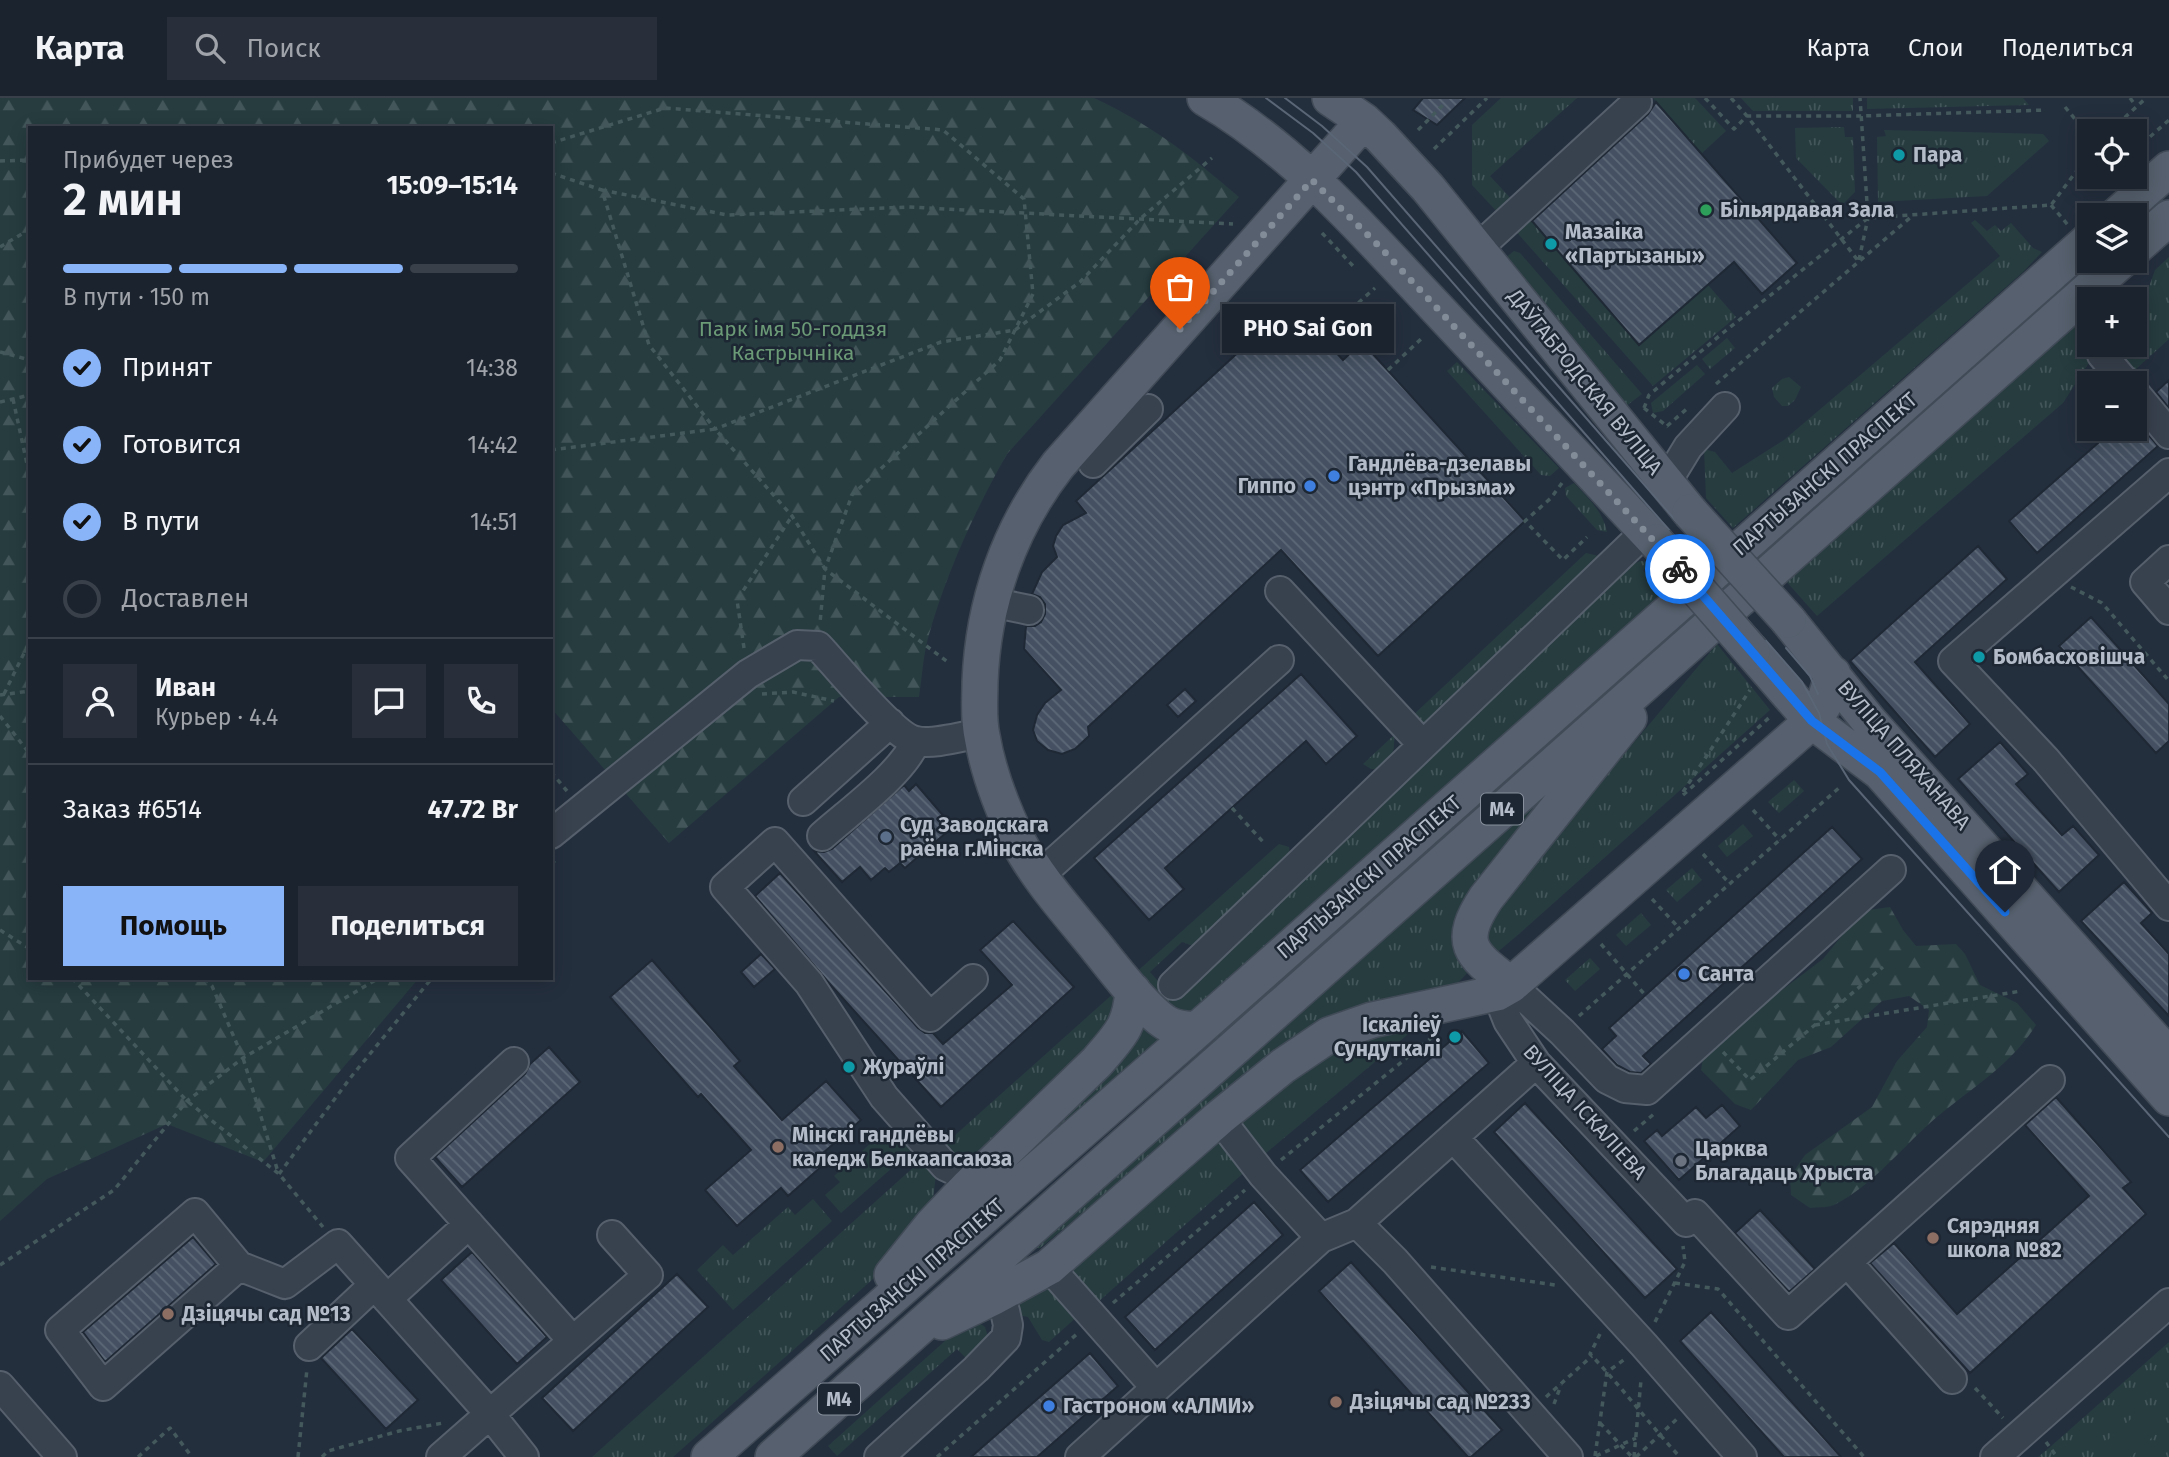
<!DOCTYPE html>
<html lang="ru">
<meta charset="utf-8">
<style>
body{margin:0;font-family:"Fira Sans",sans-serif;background:#282f3a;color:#f1f3f6;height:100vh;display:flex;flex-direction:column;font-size:26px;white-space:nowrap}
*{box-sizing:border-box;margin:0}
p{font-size:23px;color:#a0a4aa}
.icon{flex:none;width:38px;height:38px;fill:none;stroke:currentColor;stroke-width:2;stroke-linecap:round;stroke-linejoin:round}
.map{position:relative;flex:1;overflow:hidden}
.drawer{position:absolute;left:28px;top:28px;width:525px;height:854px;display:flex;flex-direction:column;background:#1b232e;border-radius:0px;box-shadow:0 4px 18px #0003,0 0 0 2px #39404a}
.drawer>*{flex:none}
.fabs{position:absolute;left:2077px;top:21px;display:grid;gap:14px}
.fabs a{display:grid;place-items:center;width:70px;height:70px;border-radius:0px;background:#1b232e;box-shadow:0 4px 18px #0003,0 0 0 2px #39404a;font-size:35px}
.pin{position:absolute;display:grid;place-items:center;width:60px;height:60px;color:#fff;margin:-72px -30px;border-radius:50% 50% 50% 0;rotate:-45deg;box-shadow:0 0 7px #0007}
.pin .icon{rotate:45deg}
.courier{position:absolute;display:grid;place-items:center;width:70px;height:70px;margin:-35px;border:5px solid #1a73e8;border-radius:50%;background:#fff;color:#222;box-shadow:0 2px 9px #0007}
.bubble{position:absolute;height:49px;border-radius:0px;background:#1b232e;box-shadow:0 4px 18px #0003,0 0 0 2px #39404a;font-size:23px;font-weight:700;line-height:49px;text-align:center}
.overview em{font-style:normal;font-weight:700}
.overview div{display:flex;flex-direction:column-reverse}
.overview{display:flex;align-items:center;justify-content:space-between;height:119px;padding:0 35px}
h1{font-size:46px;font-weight:700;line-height:52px}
.bar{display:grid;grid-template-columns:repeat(4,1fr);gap:10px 7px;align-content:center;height:84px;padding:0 35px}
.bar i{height:9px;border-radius:5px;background:#39404a}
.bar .on{background:#8ab4f8}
.bar p{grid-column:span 4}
.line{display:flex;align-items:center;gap:18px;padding:0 35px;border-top:2px solid #39404a}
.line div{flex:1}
.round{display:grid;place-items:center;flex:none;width:74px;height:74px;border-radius:0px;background:#282f3a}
ol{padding:0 35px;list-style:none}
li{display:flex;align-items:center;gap:21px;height:77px}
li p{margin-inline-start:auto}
li .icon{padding:7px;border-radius:50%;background:#8ab4f8;color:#111;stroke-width:4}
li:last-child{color:#a0a4aa}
li i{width:38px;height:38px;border:4px solid #39404a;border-radius:50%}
.action{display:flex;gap:14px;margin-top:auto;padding:14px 35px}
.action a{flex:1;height:80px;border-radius:0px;background:#8ab4f8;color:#111;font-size:28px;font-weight:700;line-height:80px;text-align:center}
.action a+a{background:#282f3a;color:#f1f3f6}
header{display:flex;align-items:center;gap:42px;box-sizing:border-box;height:98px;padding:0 35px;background:#1b232e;border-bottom:2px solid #39404a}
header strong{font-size:33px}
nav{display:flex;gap:38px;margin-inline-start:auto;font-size:24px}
.search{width:490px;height:63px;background:#282f3a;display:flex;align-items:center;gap:18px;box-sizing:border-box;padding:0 24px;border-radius:0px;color:#a0a4aa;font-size:26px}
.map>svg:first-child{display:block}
</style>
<header>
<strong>Карта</strong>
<div class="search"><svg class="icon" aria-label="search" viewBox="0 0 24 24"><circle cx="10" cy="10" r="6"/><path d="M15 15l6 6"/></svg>Поиск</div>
<nav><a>Карта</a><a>Слои</a><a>Поделиться</a></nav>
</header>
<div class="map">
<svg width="2169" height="1359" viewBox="0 0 2169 1359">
<defs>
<pattern id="grass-tufts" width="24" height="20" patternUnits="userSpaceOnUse" patternTransform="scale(1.75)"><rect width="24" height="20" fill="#263c3f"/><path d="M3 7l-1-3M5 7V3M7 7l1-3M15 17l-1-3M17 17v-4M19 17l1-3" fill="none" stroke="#435659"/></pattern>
<pattern id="forest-firs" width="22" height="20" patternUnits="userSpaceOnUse" patternTransform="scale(1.75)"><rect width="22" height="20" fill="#263c3f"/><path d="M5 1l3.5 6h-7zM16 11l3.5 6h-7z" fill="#435659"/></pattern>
<pattern id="building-back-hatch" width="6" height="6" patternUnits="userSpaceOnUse" patternTransform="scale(1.75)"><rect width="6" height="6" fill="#455162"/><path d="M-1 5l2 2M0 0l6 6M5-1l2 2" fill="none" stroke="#5d6877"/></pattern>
</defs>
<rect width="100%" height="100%" fill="#242f3e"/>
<path fill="url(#grass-tufts)" d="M1501,0H1577L1490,78L1515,105L1501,118L1472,87V27Z
M1653,0H1695L1726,33L1701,56Z
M1741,0H1853V13H1753Z
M1867,0H2023L2029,7L1867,11Z
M1844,29L1845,39H1853L1855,94L1842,107L1796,60L1795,30Z
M1884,32L2043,36L2049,43L1987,98L1878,104L1877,39L1886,38Z
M1527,118L1639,247L1708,187L1736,219L1653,288L1513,130Z
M1975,122L1987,133L1995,127L2001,133L2011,125L2033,150L2042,154L2023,174L1733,430L1706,400L1704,351L1715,354L1732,375L1784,342L2000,158L1971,125Z
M1514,153L1520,155L1642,296L1625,309L1505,160Z
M2169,159V241L2135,272L2125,262L2130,247H2135V228L2155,172Z
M2089,214L2090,247H2096L2090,263L2063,305L1817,518L1785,482Z
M1727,240L1735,250L1710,271L1702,261Z
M1457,264L1559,370L1550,378L1541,377L1447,273Z
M1697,267L1705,276L1663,313L1653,315L1651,305Z
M1789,279L1801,289L1795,302L1788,308H1782L1774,299L1772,290L1782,281Z
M1574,385C1588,400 1603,413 1607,434L1597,432L1566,398L1565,390Z
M1586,455L1599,458L1595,467L1430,624L1417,625L1411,619Z
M1640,463L1649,464L1643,473L1669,491L1193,915L1184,920L1132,878L1279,746L1289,749L1290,760L1199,850L1182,844L1150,874L1172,899L1618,474Z
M1717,546L1770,612L1519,836L1494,857L1487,852L1488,820L1497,807Z
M1394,637C1395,653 1392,673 1371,671L1363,666Z
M1794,682L1804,693L1779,715L1768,704Z
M1549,695L1467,800L1469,873L1456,887L1292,943L1040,1150H1021L1307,909Z
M1743,726L1753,738L1727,759L1718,748Z
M1692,770L1702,782L1677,804L1666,792Z
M1641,815L1651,827L1626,848L1616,837Z
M1590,860L1600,871L1575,893L1565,882Z
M1115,894L1120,913L1084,955L993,1038L996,1047L962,1068L943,1048Z
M1140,913L1166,936L965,1114Z
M1425,922L1265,1056L1232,1020L1336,944Z
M898,1021L919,1046L841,1115L825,1097L840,1084L834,1078Z
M1216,1032L1248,1071L1098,1204L1066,1168Z
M926,1058L936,1076L933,1102L910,1138L873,1181L673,1359H592Z
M813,1101L832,1123L733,1212L697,1172L723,1147L733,1157L788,1109L795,1117Z
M1043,1184L1080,1216L1049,1244L1042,1242L1028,1219L1013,1216L1008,1199Z
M978,1224L985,1229L988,1239L971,1265L957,1251L837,1358L828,1348L956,1233Z
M2169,1244V1359H2038L2049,1350Z"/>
<path fill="url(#forest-firs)" d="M0,0H1094C1152,27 1191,58 1239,99L1007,356C974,414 946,476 928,540C923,559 922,580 919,599H839L669,745L551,610V30H30V880H419L263,1064L167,1026L47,1081L0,1123Z
M1890,809L1903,832L1916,848L1956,846L1965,856L1980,887L2017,905L2036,927C2010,969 1966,993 1930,1025C1900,1052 1872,1087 1836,1106C1829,1110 1818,1109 1810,1110L1791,1097L1790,1079L1805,1057L1872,1009L1897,963L1927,929L1929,912L1909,898L1882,903L1831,949L1798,962L1751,1012L1735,1006L1701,972L1705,950L1823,861L1862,813Z"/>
<path fill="#263c3f" d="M2140,1313L2158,1334L2130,1359H2106L2099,1350Z"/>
<path fill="url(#building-back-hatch)" stroke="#1f2835" stroke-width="2" d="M1423,0H1465L1437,27L1413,12Z
M1656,4L1797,165L1762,196L1734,164L1639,247L1532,123L1648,16Z
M1291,206L1343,262L1362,244L1525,423L1378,558L1281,452L1088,629L1089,638L1075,651L1062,656L1048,652L1037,643L1033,632L1037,617L1045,605L1061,592L1024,551L1026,528H1035L1041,524L1045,516V506L1040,499L1032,496L1042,474L1057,459L1053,448L1056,438L1063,427L1086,415L1076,403Z
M2169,282V310L2156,294Z
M2135,321L2158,348L2037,455L2009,423L2114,331H2135Z
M1978,448L2007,481L1915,564L1970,626L1935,659L1850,563Z
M2091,519L2169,606V643L2156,655L2059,548Z
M1301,576L1357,638L1326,666L1306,643L1165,770L1184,791L1149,822L1094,760Z
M1185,591L1196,603L1178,619L1167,607Z
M2000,644L2028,676L2016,686L2062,737L2073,728L2099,757L2059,794L1958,681Z
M916,686L953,729L905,770L900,765L889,774L885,770L871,782L860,769L842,784L814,753L824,754L832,751L904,687L909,693Z
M1832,729L1862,761L1643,958L1651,966L1641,975L1630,974L1617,967L1602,951L1616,938L1609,930Z
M780,775L918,930L925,935H933L943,946L1012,887L980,852L1013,823L1074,889L941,1009L829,885L755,798Z
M2124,784L2152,815L2141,825L2169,856V918L2081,823Z
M761,856L775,871L754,889L741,874Z
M652,862L740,963L734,968L782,1022L826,983L861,1022L816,1061L822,1068L788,1098L781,1090L737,1128L705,1092L751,1052L701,996L698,999L610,899Z
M1462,933L1489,965L1328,1104L1300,1072Z
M549,949L580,984L462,1089L435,1059L525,976L530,966Z
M2056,999L2131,1084L2123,1090L2146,1116L1970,1275L1870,1165L1894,1145L1957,1216L2089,1098L2025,1027Z
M1525,1005L1677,1171L1645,1200L1494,1034Z
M1722,1007L1740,1028L1679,1082L1644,1043L1657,1032L1662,1038L1696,1009L1706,1020Z
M1254,1104L1283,1137L1155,1252L1125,1219Z
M1760,1112L1815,1171L1789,1194L1735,1135Z
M193,1139L216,1166L105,1264L83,1234Z
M472,1154L547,1239L517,1266L441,1182Z
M1351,1164L1502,1332L1471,1359H1468L1319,1193Z
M677,1176L708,1209L573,1333L542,1300Z
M1711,1214L1841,1359H1784L1697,1262L1680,1243Z
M352,1231L418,1302L386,1331L321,1260Z
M1090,1255L1118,1288L1037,1359H971Z"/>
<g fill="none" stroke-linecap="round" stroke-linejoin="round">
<defs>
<path id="minor" d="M1478,150L1637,4
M2102,257L2126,285
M2135,295L2169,336
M1093,365L1148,311
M2169,375L1953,563L2046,662L2169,808
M1666,385L1688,349L1725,309
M2169,462L2145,484L2169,512
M1280,493L1423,647
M991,504L1029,512
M803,703L890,625
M551,736L748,576L797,547L818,548C836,567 894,639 916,643C933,647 963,638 981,635
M822,738C850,713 902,676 916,643
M1040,777L1279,562
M973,881L930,919L775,744L725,789L809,885L884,999L945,1068L960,1075L986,1072
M1173,887L1646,433
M1511,887L1562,934L1607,981L1625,990L1647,992L1891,772
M1497,895L1508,923L1536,965L1686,1124L1695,1116L1788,1217L1847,1164L1952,1281
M514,964L410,1060L573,1243
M1219,1020L1263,1077L1321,1140
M1453,1039L1644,1247L1742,1359
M1357,1125L1395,1163L1568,1359
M1847,1164L2050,982
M239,1168L103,1288L60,1232L195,1115L239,1168L285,1186L338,1146L490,1316L524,1359
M1049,1169L1156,1290
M387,1201L469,1126
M309,1248L374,1187
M0,1288L62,1359
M441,1359L648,1177L612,1137
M879,1359L976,1271L1006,1240L1008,1227L1005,1213L994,1199
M1080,1359L1321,1140L1357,1125L1536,965
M1995,1359L2169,1205"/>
<path id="major" d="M1205,0C1293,51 1361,130 1430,203C1505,283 1581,364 1656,444
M1330,0L1364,23L1380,38L1428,90L1690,414
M2117,117L2169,71
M2135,150L2169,120
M1788,522L1869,623L2169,958
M1752,554L1812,623L1880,674L2169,1000
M1511,887C1472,857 1455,847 1486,800L1629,620
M1197,932C1188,931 1178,931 1170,927C1148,917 1111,867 1094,846C1068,814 1037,780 1018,743C1002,710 988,674 982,638C978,620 980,602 980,584C983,505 1009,430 1058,367L1364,23
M892,1177L933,1126L968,1089L1097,964C1120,937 1130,929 1133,893
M942,1224L994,1199L1049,1169L1219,1020L1283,968L1329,937L1372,922L1497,895L1511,887L1812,623L1823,608L1833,576
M709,1359L1197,932L2090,141
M773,1359L2121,163"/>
</defs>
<use href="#minor" stroke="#565f6c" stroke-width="32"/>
<use href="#major" stroke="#414a57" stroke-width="38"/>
<path stroke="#44595c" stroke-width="3.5" stroke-dasharray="5 5" stroke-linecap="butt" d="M1705,0L1734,31L1747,18H1860L2046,12
M1731,0L1747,18L1859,164
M2130,0L2136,8
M2065,9L2090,39
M1418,32L1446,4
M2110,33L2146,0
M551,45L665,10L943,32L1024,101L1033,196L1000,262L852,397L825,471L949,565
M1434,51L1487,0
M2135,52L2169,22
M0,63L30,62
M551,75L602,92L649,247L715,331L941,244L1015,232L1080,184L1141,120L1212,60
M602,92L727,117L908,109L1233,126
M2051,107L2068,127
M1322,135L1356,171
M0,149L30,131
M1859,162L1868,120L1860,0
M1321,238L1375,190
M0,254L30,262
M1388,272L1421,241
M1716,286L1912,118
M13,301L30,380
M0,304L30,297
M1644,310L1649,297L1724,234L1868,120L2051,107L2090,55
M1644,310L1668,329
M1667,328L1689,309
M551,352L715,331L792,418L825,471L820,525
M1562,385L1551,400L1525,423L1563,462L1587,439
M2071,489L2102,505L2169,583
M744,550L737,502L792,418
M4,596L30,543
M762,596L793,594L834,603
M0,597L30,593
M0,618L30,656
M551,674L567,693
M1683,694L1750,592
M1683,697L1771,618
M1232,710L1265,746
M1753,712L1780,742
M1703,756L1730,786
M551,766L558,760
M1652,801L1679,830
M0,832L30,851
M1601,846L1645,897
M72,880L187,1003L279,1076L323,1129
M205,880L212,888L243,960L278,1074
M1579,918L1840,689
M1815,927L2021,893
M1723,954L1750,982L1883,869
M1634,1033L1655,1015
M1281,1062L1435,937
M279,1076L351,979L432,880
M0,1167L114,1092L187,1003L243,960L379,880
M1431,1169L1555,1187
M1675,1185L1718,1191L1864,1359
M1113,1205L1245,1092
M1655,1224L1685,1164L1683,1148
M1600,1236L1590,1256C1622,1289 1649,1326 1680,1359
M1975,1290L2003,1320
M1546,1299L1592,1258
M1554,1306L1561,1287
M1600,1325L1632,1359
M2046,1344L2057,1359
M1595,1358L1607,1274L1625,1261
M1596,1358L1636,1340
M138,1359L170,1330L192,1359
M298,1359L307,1271
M322,1359L328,1353L399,1333L443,1325
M937,1359L1078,1235
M1634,1359L1641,1282
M1636,1359L1678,1320"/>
<use href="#minor" stroke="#38414e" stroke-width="28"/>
<use href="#major" stroke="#56606e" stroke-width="35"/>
<path stroke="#5a6575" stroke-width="2" d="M1266,0L1313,35L1356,74L1802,584L1819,615L1827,646L1849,682L2169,1039
M1285,0L1322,28L1367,69L1683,431
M1786,550L1810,578L1818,596"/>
<defs>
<path id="major-bridge" d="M1690,414L1788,522
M1656,444L1752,554"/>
</defs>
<use href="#major-bridge" stroke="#414a57" stroke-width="38" stroke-linecap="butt"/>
<use href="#major-bridge" stroke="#56606e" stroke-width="35"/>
</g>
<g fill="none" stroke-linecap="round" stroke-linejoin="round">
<path stroke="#828b98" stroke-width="7" stroke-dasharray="0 12.6" d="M1180,231L1312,82L1381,150L1680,471"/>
<path stroke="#1a73e8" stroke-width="9" d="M1680,471L1812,623L1880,674L2005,814"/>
</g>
<g fill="#0f9aa8" stroke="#1d2633" stroke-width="2.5">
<circle cx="1899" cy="57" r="7"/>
<circle cx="1551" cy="146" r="7"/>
<circle cx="1979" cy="559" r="7"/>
<circle cx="1455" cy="939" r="7"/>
<circle cx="849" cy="969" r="7"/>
</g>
<circle fill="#2e9e5b" stroke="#1d2633" stroke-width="2.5" cx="1706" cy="112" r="7"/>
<g fill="#3f7fe0" stroke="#1d2633" stroke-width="2.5">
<circle cx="1334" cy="378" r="7"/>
<circle cx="1310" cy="388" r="7"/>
<circle cx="1684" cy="876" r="7"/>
<circle cx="1049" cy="1308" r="7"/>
</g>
<circle fill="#5c6f8a" stroke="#1d2633" stroke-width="2.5" cx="886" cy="739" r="7"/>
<g fill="#8d6e63" stroke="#1d2633" stroke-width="2.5">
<circle cx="778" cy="1049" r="7"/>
<circle cx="1933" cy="1140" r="7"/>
<circle cx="168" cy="1216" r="7"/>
<circle cx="1336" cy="1304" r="7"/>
</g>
<circle fill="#6b7280" stroke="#1d2633" stroke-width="2.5" cx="1681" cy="1063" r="7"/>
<g text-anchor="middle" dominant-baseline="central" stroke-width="5" stroke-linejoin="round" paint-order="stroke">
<g fill="#1d2633" stroke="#878f9c" stroke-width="2">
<rect x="1481" y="695.5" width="42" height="31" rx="5"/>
<rect x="818" y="1285.5" width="42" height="31" rx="5"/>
</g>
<g font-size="19" font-weight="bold" fill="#b4bcc9">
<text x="1502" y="711">М4</text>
<text x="839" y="1301">М4</text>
</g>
<g font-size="21" font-weight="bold" fill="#b4bcc9" stroke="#1d2633" text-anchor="start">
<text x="1913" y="57">Пара</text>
<text x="1720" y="112">Більярдавая Зала</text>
<text x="1565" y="134">Мазаіка<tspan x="1565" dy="24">«Партызаны»</tspan></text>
<text x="1348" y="366">Гандлёва-дзелавы<tspan x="1348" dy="24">цэнтр «Прызма»</tspan></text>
<text x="1296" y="388" text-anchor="end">Гиппо</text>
<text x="1993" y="559">Бомбасховішча</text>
<text x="900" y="727">Суд Заводскага<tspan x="900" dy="24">раёна г.Мінска</tspan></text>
<text x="1698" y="876">Санта</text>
<text x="1441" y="927" text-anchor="end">Іскаліеў<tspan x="1441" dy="24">Сундуткалі</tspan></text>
<text x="863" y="969">Жураўлі</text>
<text x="792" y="1037">Мінскі гандлёвы<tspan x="792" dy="24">каледж Белкаапсаюза</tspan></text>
<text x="1695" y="1051">Царква<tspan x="1695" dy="24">Благадаць Хрыста</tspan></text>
<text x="1947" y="1128">Сярэдняя<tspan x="1947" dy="24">школа №82</tspan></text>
<text x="182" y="1216">Дзіцячы сад №13</text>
<text x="1350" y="1304">Дзіцячы сад №233</text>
<text x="1063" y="1308">Гастроном «АЛМИ»</text>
</g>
<g font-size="21" fill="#6b9a76" stroke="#1d2633">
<text x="793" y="231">Парк імя 50-годдзя<tspan x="793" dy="24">Кастрычніка</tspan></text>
</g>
<g font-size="21" fill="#b4bcc9" stroke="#1d2633">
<text transform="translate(1585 284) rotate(51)">ДАЎГАБРОДСКАЯ ВУЛІЦА</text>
<text transform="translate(1825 376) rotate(-41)">ПАРТЫЗАНСКІ ПРАСПЕКТ</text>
<text transform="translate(1904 657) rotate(49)">ВУЛІЦА ПЛЯХАНАВА</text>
<text transform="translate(1369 779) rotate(-41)">ПАРТЫЗАНСКІ ПРАСПЕКТ</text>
<text transform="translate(1585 1014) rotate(48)">ВУЛІЦА ІСКАЛІЕВА</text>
<text transform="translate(912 1182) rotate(-41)">ПАРТЫЗАНСКІ ПРАСПЕКТ</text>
</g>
</g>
</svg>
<div class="fabs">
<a><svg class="icon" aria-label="locate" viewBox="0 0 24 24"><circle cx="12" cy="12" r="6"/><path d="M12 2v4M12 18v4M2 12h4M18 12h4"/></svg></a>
<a><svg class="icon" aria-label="layers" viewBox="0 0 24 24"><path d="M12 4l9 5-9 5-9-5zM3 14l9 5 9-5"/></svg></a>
<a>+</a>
<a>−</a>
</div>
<div class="pin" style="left:1180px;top:231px;background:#ea580c"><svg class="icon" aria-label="bag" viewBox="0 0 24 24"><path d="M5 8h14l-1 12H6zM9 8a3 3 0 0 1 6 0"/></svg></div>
<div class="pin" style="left:2005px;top:814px;background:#1f2937"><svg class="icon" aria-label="home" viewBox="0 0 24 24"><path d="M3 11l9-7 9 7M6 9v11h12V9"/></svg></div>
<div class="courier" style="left:1680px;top:471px"><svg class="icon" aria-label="bike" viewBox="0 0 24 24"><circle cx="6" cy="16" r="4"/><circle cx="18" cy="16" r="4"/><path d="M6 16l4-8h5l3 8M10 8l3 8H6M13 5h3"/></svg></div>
<div class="bubble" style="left:1222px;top:206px;width:172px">PHO Sai Gon</div>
<section class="drawer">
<div class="overview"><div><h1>2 мин</h1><p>Прибудет через</p></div><em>15:09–15:14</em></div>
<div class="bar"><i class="on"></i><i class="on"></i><i class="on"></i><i></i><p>В пути · 150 m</p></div>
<ol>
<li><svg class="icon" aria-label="check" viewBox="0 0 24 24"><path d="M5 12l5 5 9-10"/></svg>Принят<p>14:38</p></li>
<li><svg class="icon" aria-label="check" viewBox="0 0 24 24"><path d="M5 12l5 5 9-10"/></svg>Готовится<p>14:42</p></li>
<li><svg class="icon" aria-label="check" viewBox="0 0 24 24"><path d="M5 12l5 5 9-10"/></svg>В пути<p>14:51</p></li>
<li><i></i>Доставлен</li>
</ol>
<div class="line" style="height:126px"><a class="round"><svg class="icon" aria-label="person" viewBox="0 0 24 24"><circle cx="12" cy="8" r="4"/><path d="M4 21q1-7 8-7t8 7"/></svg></a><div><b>Иван</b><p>Курьер · 4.4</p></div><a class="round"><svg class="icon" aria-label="chat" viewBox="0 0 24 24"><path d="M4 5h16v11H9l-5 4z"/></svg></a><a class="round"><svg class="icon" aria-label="phone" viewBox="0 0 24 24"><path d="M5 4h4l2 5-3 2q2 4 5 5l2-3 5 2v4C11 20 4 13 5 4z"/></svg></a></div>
<div class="line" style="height:91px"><div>Заказ #6514</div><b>47.72 Br</b></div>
<div class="action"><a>Помощь</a><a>Поделиться</a></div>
</section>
</div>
